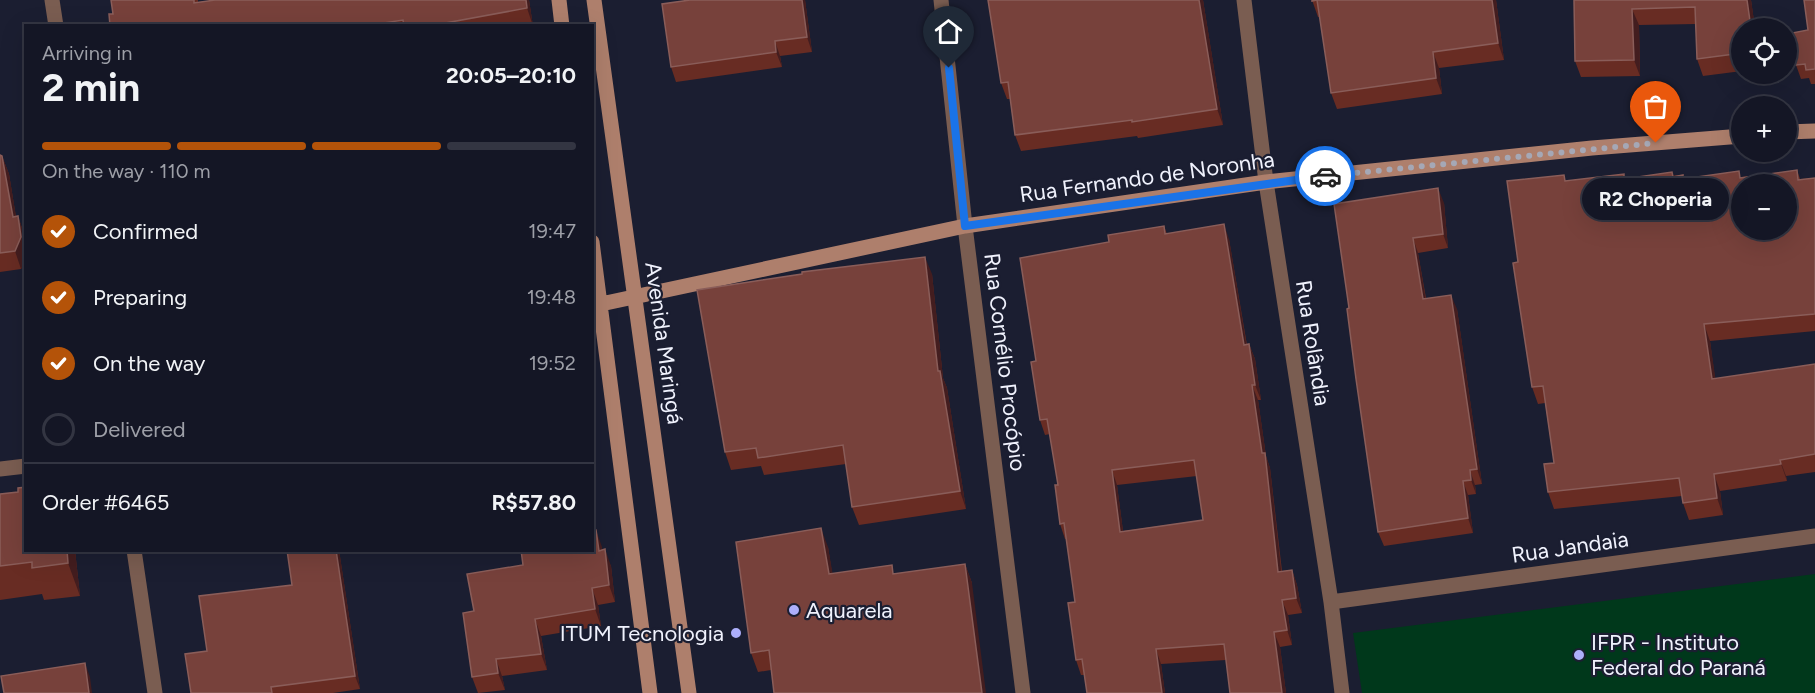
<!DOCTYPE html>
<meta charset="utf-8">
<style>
body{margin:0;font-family:Figtree,sans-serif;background:#1d1f2d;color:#f1f3f6;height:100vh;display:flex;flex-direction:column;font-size:22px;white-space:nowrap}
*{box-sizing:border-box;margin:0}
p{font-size:20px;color:#9d9fa7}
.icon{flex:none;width:33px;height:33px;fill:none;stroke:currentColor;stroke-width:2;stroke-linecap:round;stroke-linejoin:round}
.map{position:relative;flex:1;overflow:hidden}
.panel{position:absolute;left:24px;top:24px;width:570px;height:528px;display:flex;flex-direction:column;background:#141625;border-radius:0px;box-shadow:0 6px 24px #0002,0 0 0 2px #333542}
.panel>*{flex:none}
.controls{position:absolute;left:1731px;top:18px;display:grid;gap:12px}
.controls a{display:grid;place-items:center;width:66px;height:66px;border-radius:50%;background:#141625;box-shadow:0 6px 24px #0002,0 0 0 2px #333542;font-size:30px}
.pin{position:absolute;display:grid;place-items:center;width:51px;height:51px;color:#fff;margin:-62px -26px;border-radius:50% 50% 50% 0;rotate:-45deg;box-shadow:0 0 6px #0007}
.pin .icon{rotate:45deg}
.courier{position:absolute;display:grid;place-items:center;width:60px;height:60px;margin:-30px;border:4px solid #1a73e8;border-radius:50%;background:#fff;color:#222;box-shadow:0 2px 8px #0007}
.bubble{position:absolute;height:42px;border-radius:21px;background:#141625;box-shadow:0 6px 24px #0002,0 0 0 2px #333542;font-size:20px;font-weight:700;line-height:42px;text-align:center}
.head em{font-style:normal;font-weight:700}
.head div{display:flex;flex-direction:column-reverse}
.head{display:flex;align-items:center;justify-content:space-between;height:102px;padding:0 18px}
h1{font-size:39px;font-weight:700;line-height:45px}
.bar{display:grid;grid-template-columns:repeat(4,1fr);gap:9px 6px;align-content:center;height:72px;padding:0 18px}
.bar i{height:8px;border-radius:4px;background:#333542}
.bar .current{background:#b45309}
.bar p{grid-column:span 4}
.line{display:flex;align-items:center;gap:15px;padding:0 18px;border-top:2px solid #333542}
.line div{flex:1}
ol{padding:0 18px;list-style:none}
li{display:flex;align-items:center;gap:18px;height:66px}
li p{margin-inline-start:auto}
li .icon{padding:6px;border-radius:50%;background:#b45309;color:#fff;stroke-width:4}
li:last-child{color:#9d9fa7}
li i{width:33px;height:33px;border:3px solid #333542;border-radius:50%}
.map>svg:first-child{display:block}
</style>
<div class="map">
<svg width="1815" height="693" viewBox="0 0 1815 693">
<rect width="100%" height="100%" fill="#1b1e31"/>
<path fill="#00381b" d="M1815,574V693H1362L1353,633Z"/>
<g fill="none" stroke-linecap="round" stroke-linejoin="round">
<path stroke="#7a5d51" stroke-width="15" d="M52,0L56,26
M941,0L965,226L1023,693
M1244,0L1266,182L1331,602L1342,693
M0,469L26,466
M134,550L155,693
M1331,602L1815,536"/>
<path stroke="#ae7f6c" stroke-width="15" d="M559,0L562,26
M594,0L689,693
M1786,132L1815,131
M592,242L650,693
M601,304L965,226L1266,182L1592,148L1742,136"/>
</g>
<path fill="#682c23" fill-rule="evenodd" d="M111,0H198V2L215,0H529L533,26H110L113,14Z
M690,0H805L812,52L780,56L782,67L676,82L671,67Z
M988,0H1203L1223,125L1138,138L1137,136L1021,151L1015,135L1010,99H1007L1001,83Z
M1312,0H1496L1504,60L1439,68L1442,94L1337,109L1331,93L1320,17H1318Z
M1574,0H1751L1755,28H1742V71L1703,76L1697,59L1696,24L1639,25L1640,76L1581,77L1575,61Z
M1815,0V84H1811L1809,78L1801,79L1796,65L1808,30Z
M0,155L2,156L9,174L16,217L18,216L24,234L26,241V260L21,269L0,272Z
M1797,170L1800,179L1815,178V331L1710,341L1715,379L1815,364V472L1786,476L1787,481L1720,491L1723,515L1689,520L1683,503L1682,496L1554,509L1548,492L1554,463L1545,403L1538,404L1532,387L1518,262L1566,181L1683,175L1684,179L1742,177Z
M1444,203L1448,248L1418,253L1426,298L1457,309L1482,484L1475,485L1476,494L1468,495L1473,533L1384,546L1378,532L1349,308Z
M1164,226L1167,234L1229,239L1247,345L1249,344L1255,359L1261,400H1258L1266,456L1270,468L1282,571L1292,570L1297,585L1302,613L1288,615L1292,645L1280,647L1286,693H1292H1230L1226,660L1161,664L1165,693H1087L1084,675H1081L1076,660L1075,602L1066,539H1065L1060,524L1058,485L1050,434L1045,435L1040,420L1036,361L1109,242ZM1197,476L1203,520L1123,531L1117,485Z
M932,274L943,378L947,388L966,509L859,525L852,507L846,464L764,475L761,466L731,470L725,452Z
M18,492L75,550L80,596L44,600L42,594L0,600V494Z
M592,510L595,530L602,550L611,566L615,602L598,605L601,626L541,636L547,670L502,676L505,690L478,693L472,677L474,611L523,565L592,550Z
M828,547L832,573L895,574L965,564L972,583L771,670L758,672L751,653Z
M339,550L360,689L333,693H191L207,651Z"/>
<path fill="#431d1f" d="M526,0H529L533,26L527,8Z
M802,0H805L812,52L807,37Z
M1199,0H1203L1223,125L1217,109Z
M1492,0H1496L1504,60L1498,43Z
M1747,0H1751L1755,28H1751Z
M1632,9L1639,25L1640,76L1634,60Z
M775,41L780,56L782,67L776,52Z
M1433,52L1439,68L1442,94L1436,78Z
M2,156L9,174L19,235L13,217Z
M1438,188L1444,203L1448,248L1443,234Z
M18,216L24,234L26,241V260L21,269L15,251Z
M1224,224L1229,239L1249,360L1244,345Z
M1413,238L1418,253L1428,313L1423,299Z
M925,257L932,274L943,378L947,388L966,509L960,491L938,371Z
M1451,295L1457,309L1482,484L1477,469Z
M1704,324L1710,341L1718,396L1712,379Z
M1249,344L1255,359L1261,400L1255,385Z
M1252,385L1258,400L1266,456L1270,468L1283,587L1278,572Z
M1780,460L1786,476L1787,481L1781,464Z
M1112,470L1117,485L1125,547L1120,532Z
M1470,470L1475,485L1476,494L1471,480Z
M1714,474L1720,491L1723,515L1717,498Z
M1463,481L1468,495L1473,533L1468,518Z
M592,511L597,547L592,534Z
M821,528L828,547L836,593L829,574Z
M596,530L602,547L605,567L599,551Z
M605,549L611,566L615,602L609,585Z
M67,550H75L80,596L68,563Z
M336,550H339L360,689L355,676Z
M965,564L972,583L986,693H982Z
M1292,570L1297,585L1302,613L1296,598Z
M592,588L598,605L601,626L595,609Z
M1282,600L1288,615L1292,645L1287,630Z
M535,619L541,636L547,670L541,654Z
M1274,632L1280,647L1286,693H1282Z
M1156,649L1161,664L1165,693H1162Z
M496,659L502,676L505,690L498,673Z
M85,663L90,677L92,693H89Z"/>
<path fill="#77413b" stroke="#8a5d59" stroke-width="1.5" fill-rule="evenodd" d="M111,0H194V3L215,0H526L527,8L429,26H404L403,20L364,26H110L109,14H113Z
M690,0H802L807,37L775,41L776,52L671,67L662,4Z
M988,0H1199L1217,109L1132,122V120L1015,135L1008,82L1001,83Z
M1312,0H1492L1498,43L1433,52L1436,78L1331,93L1317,0L1312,1Z
M1574,0H1747L1751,28H1742V53L1697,59L1695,7L1632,9L1634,60L1575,61Z
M1804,0H1815V69L1806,70L1805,64L1796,65L1792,33L1808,30Z
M0,155L2,156L13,217L18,216L21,237L15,251L0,253Z
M1797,170L1798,180L1815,178V314L1704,324L1712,379L1815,364V454L1780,460L1781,464L1714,474L1717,498L1683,503L1679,478L1548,492L1544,464L1554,463L1543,386L1532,387L1513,263L1518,262L1507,181L1564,175L1565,181L1624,174V179L1672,172L1673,177L1683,175V179L1739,171L1740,178ZM1742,184H1786V230H1742Z
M1438,188L1443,234L1413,238L1423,299L1451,295L1477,469L1470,470L1471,480L1463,481L1468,518L1378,532L1356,379L1347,309L1349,308L1334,204Z
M1224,224L1244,345L1249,344L1255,385H1252L1262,453H1265L1278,572L1292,570L1296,598L1282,600L1287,630L1274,632L1282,693H1230L1224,644L1156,649L1162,693H1087L1082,659L1076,660L1068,603L1075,602L1064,523L1060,524L1055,485H1058L1047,419L1040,420L1031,362L1036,361L1020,258L1109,242L1108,235L1164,226L1165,234ZM1194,460L1203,520L1120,532L1112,470Z
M925,257L938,371H940L960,491L852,507L843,445L758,458L756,448L725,452L697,290L802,274V272Z
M26,487V550H67L68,563L32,568V562L0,566V494L18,492V488Z
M821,528L829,574L892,565L893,574L965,564L982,693H774L769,650L751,653L736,542Z
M592,530H596L599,551L605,549L609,585L592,588L595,609L535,619L541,654L496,659L498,673L472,677L463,613L474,611L467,574L523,565L521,550H592Z
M287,550H336L355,676L271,687L272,693H191L185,654L207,651L199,596L292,585Z
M85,663L89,693H4L1,676Z"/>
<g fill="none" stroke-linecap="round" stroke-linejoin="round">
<path stroke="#a5a8b6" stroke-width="6" stroke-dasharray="0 10.8" d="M1325,176L1656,143"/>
<path stroke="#1a73e8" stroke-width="8" d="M949,68L965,226L1325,176"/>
</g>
<g fill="#adaffb" stroke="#1b1e31" stroke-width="2">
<circle cx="794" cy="610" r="6"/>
<circle cx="736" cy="633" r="6"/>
<circle cx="1579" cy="655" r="6"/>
</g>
<g text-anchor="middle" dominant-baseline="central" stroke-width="4.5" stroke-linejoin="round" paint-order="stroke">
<g font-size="22" fill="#f0f2fd" stroke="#1b1e31">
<text transform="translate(1147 177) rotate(-8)">Rua Fernando de Noronha</text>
<text transform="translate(664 343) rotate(82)">Avenida Maringá</text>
<text transform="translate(1313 343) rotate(81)">Rua Rolândia</text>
<text transform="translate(1005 362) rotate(83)">Rua Cornélio Procópio</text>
<text transform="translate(1570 547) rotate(-8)">Rua Jandaia</text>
</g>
<g font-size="22" fill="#f0f2fd" stroke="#1b1e31" text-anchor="start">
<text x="806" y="610">Aquarela</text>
<text x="724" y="633" text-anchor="end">ITUM Tecnologia</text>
<text x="1591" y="642">IFPR - Instituto<tspan x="1591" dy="25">Federal do Paraná</tspan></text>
</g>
</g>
</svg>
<div class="controls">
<a><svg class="icon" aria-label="locate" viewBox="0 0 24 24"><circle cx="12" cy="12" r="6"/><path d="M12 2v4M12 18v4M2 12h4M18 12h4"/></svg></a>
<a>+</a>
<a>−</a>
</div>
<div class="pin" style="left:1656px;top:143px;background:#ea580c"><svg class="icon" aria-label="bag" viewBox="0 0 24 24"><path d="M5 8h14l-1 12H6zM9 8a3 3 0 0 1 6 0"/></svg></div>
<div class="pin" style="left:949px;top:68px;background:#1f2937"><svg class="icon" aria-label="home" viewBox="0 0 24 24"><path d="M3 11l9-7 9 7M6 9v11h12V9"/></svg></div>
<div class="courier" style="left:1325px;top:176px"><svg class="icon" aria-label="car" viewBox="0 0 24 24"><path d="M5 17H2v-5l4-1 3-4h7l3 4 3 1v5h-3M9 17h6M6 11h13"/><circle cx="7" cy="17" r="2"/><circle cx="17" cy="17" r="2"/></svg></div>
<div class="bubble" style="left:1582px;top:178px;width:147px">R2 Choperia</div>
<section class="panel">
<div class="head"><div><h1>2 min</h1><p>Arriving in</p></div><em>20:05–20:10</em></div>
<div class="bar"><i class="current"></i><i class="current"></i><i class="current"></i><i></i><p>On the way · 110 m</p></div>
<ol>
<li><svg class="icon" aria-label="check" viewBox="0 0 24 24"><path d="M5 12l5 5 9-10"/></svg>Confirmed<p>19:47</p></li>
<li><svg class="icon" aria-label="check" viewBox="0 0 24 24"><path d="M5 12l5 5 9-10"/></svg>Preparing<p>19:48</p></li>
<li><svg class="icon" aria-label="check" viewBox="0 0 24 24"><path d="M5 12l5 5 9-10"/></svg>On the way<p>19:52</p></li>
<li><i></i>Delivered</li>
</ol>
<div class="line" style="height:78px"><div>Order #6465</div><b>R$57.80</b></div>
</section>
</div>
